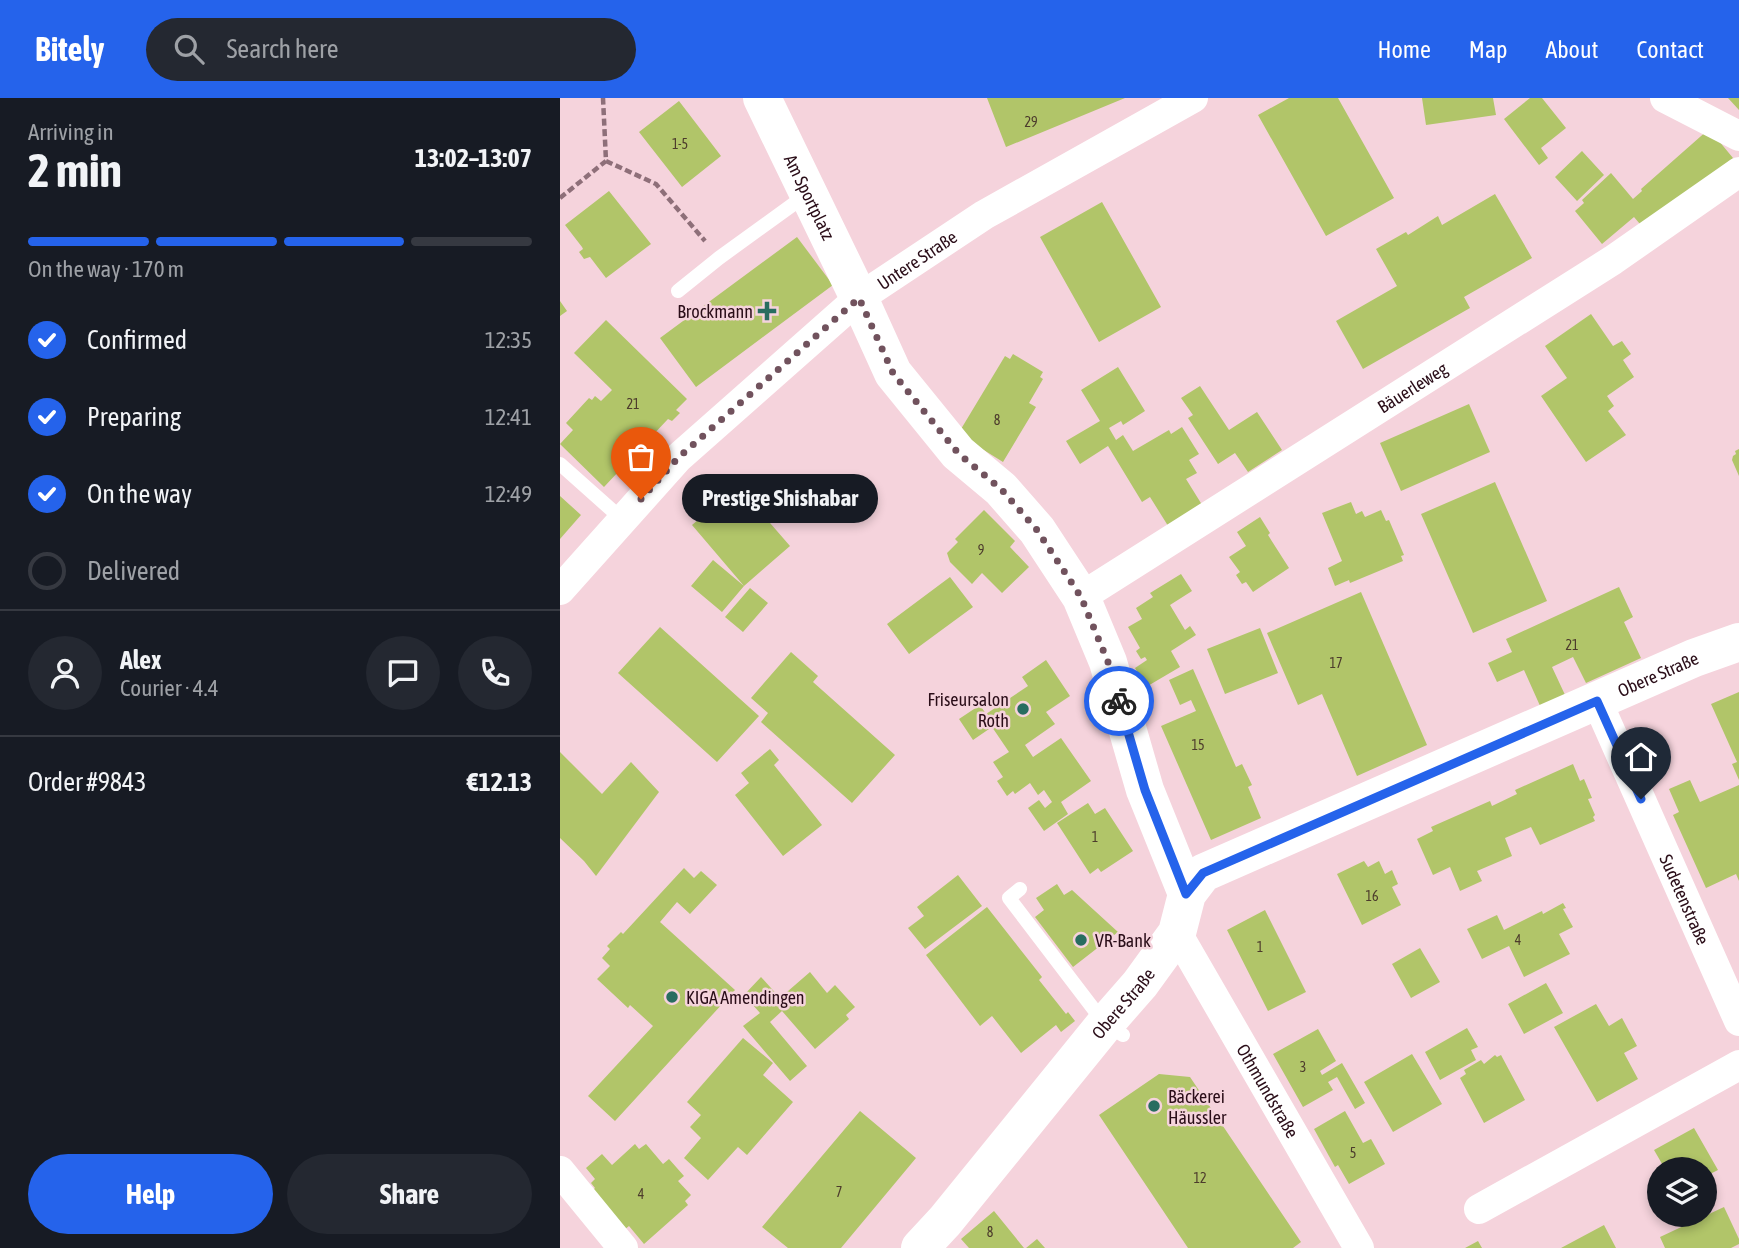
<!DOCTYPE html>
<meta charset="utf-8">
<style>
body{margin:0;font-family:"Asap Condensed",sans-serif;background:#242831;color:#f1f3f6;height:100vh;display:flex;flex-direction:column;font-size:26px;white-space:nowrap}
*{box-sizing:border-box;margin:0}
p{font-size:23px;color:#9ea1a6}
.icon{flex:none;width:38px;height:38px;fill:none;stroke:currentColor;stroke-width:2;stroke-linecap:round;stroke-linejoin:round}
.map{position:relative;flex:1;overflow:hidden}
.side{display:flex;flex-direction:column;background:#171b24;width:560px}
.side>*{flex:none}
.fabs{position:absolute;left:1087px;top:1059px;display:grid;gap:14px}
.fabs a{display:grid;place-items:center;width:70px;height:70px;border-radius:50%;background:#171b24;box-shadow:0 4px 10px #0003;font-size:35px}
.pin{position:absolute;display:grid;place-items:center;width:60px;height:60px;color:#fff;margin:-72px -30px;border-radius:50% 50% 50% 0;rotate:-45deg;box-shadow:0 0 7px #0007}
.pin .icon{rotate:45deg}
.courier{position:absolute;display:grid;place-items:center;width:70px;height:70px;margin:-35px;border:5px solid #2563eb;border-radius:50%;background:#fff;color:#222;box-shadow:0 2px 9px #0007}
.bubble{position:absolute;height:49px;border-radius:24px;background:#171b24;box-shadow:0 4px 10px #0003;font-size:23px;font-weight:700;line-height:49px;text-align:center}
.headline em{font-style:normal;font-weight:700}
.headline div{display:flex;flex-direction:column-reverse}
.headline{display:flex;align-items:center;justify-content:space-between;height:119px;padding:0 28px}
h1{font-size:46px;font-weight:700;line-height:52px}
.bar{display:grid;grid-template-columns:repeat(4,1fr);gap:10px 7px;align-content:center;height:84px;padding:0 28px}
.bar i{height:9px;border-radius:5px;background:#363941}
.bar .current{background:#2563eb}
.bar p{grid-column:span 4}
.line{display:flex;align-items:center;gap:18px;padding:0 28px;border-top:2px solid #363941}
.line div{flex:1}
.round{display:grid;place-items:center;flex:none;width:74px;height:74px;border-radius:37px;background:#242831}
ol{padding:0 28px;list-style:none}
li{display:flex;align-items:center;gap:21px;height:77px}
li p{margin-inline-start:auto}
li .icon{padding:7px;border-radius:50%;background:#2563eb;color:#fff;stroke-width:4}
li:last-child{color:#9ea1a6}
li i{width:38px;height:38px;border:4px solid #363941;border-radius:50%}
.primary-button{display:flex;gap:14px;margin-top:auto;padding:14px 28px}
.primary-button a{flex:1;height:80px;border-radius:42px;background:#2563eb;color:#fff;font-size:28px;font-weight:700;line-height:80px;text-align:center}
.primary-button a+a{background:#242831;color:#f1f3f6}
header{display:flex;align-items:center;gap:42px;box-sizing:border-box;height:98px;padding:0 35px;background:#2563eb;color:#fff}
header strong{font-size:33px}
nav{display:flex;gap:38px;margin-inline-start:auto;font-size:24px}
.search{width:490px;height:63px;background:#242831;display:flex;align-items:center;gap:18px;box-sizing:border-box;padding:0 24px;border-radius:38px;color:#9ea1a6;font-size:26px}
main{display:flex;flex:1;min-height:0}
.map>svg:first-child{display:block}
</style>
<header>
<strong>Bitely</strong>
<div class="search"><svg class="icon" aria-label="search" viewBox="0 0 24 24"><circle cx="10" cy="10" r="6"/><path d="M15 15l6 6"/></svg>Search here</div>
<nav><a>Home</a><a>Map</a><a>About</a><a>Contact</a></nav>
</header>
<main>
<section class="side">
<div class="headline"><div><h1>2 min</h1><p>Arriving in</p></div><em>13:02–13:07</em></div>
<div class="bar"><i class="current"></i><i class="current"></i><i class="current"></i><i></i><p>On the way · 170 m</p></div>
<ol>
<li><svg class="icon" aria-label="check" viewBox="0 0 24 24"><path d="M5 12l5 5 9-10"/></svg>Confirmed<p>12:35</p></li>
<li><svg class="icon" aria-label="check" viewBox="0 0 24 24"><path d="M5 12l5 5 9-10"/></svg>Preparing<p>12:41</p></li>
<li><svg class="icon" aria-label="check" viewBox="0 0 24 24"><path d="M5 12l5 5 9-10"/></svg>On the way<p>12:49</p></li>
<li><i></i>Delivered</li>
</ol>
<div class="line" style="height:126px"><a class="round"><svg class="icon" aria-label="person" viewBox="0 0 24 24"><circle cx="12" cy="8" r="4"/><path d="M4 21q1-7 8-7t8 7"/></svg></a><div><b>Alex</b><p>Courier · 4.4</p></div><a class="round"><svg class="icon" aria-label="chat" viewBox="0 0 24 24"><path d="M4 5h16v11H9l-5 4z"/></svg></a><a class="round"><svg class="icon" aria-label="phone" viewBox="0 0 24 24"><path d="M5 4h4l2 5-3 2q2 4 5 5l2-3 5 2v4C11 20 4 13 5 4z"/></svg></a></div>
<div class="line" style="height:91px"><div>Order #9843</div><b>€12.13</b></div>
<div class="primary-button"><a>Help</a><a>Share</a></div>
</section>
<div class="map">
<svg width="1179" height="1150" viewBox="0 0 1179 1150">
<rect width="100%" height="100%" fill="#f5d3dc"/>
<path fill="#b1c569" d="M427,0H565L446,49Z
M729,0H778L834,100L766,138L698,17Z
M862,0H933L936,17L866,27Z
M970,0H982L1006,30L981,50L988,60L979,67L944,21Z
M1168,0H1179V12Z
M119,3L161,58L122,89L79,34Z
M1149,31L1173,60L1085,132L1074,119L1042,146L1015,113L1024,105L1022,102L1051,75L1073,101L1082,93L1081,91Z
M1022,53L1044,77L1017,103L995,79Z
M49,93L91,146L46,180L30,159L24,161L19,154L23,151L22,149L5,127Z
M935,96L972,160L904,199L910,210L803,271L776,223L837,188L816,151L846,134L848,137L878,118L882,127Z
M542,104L601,209L539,244L480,139Z
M237,139L273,187L136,289L100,240Z
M0,203L7,213L0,218Z
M1031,216L1053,248L1062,243L1071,256L1063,262L1074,279L1047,298L1054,308L1048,313L1066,337L1026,364L981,298L1007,280L985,248Z
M46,222L127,301L116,312L120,315L112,323L108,321L44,389L0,346L13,332L6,325L29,300L32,302L35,298L41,303L52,292L14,255Z
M453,256L483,274L480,279L483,281L469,305L476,309L443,364L398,336L445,258L450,261Z
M558,269L585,313L563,327L561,323L549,330L556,342L563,337L573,353L609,332L611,336L622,329L639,356L629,362L637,375L626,381L644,410L610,431L590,399L582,404L548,348L520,366L506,343L540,323L521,292Z
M640,288L669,332L697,314L722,352L688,374L675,355L658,366L628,320L633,317L621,300Z
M909,306L930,354L841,393L820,345Z
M1179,351V378L1172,362L1173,358L1176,356L1175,353Z
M935,384L987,503L913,535L861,416Z
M178,388L230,448L184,488L132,427Z
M0,398L21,417L0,441Z
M791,404L796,416L802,413L805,419L821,412L826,423L829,422L844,457L841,458L843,463L790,485L789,482L775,488L768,470L782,463L762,415Z
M424,412L455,443L450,449L469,469L442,495L422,475L412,486L390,464L387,455L398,444L395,441Z
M700,419L710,435L708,437L729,470L693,494L686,484L682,486L676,477L680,474L669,459L686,448L677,434Z
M153,462L184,488L162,514L131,488Z
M621,476L632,493L610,507L625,532L630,528L636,537L611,553L620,569L586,589L575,570L587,562L585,559L581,561L576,553L580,550L568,529L582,521L576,510L593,499L590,495Z
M390,479L413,509L349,556L327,526Z
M1059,489L1073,519L1064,524L1081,560L1026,585L1013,559L992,569L1006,599L981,610L964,572L937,584L928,565L952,554L946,541Z
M190,490L208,505L183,534L165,519Z
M801,494L867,647L797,678L762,596L738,607L707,535Z
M100,529L199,618L157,664L58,575Z
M700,530L718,575L665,596L647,551Z
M231,554L258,578L253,584L335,657L292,705L201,624L208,615L191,600Z
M486,562L510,598L486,614L495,626L465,647L473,659L501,640L531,683L501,704L508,716L484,733L468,710L479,702L485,710L492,704L484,692L478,697L470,685L455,696L453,693L447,698L437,683L443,679L433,664L449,654L432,629L413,642L399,621L420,607L426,616L468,588L462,579Z
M633,571L676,669L682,666L692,687L688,689L701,720L651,742L601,628L636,613L631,602L620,607L609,582Z
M1179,594V682L1172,666L1177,664L1151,606Z
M210,651L219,662L214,667L262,727L223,758L175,697L189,685L181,675Z
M0,654L42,696L71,664L99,694L36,778L24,763L0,740Z
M1013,666L1020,683L1024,681L1032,700L1028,701L1035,717L1033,719L1035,723L980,747L971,729L945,740L952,758L917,773L922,783L900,793L890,769L873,777L857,741L873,733L871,729L930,703L932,708L957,696L955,692Z
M1130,682L1140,704L1179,687V783L1176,776L1146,790L1113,717L1119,714L1109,691Z
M528,705L535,716L545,710L573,753L541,774L538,770L530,776L497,725Z
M804,763L808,769L819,763L825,776L832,772L838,786L832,789L841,807L802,827L777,776Z
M124,770L134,780L141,773L157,787L130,816L117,804L100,824L175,892L55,1023L28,998L93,928L70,907L68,910L37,881L50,868L42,860L50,851L47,848L61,834L63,836Z
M398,777L422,808L365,851L348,830L364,818L357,809Z
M497,786L504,797L512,792L558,834L513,869L475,819L484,812L476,800Z
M1003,805L1006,810L1003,811L1013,829L999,836L1010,856L964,879L949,848L922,861L907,831L937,817L944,832L982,813L983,816Z
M427,809L482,879L479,882L506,916L508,914L515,923L501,934L496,927L461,955L432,918L420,928L366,857Z
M705,812L746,894L708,913L667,832Z
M860,850L880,884L851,900L832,866Z
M250,874L267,895L275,887L295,909L286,917L289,921L255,951L222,913L210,924L247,968L230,983L183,928L200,915L184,897L201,879L220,900Z
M986,885L1003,915L964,936L948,906Z
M1036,906L1049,928L1062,920L1077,948L1064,955L1078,981L1037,1004L994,929Z
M907,930L918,949L911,952L916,962L880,982L865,954Z
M758,931L776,963L760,973L762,977L782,965L805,1005L795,1011L777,979L768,984L773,992L743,1009L713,956Z
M183,940L213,965L203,977L233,1004L187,1057L178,1049L148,1082L124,1060L141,1040L130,1029L141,1017L127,1004Z
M852,956L882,1006L833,1034L804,984Z
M935,957L937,959L941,957L965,1002L924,1025L900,980L906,976L904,972L921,962L924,966Z
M599,976L630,979L741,1144L733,1150H628L539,1017Z
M300,1013L356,1060L281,1150H228L202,1129Z
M785,1013L803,1045L811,1041L825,1066L789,1086L778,1067L775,1069L754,1031Z
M1134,1030L1158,1072L1144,1079V1071H1105L1094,1052Z
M75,1046L79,1051L86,1046L103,1066L109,1061L124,1078L118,1083L131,1097L125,1103L128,1107L84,1146L69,1128L64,1132L31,1094L35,1090L31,1085L35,1081L26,1070L42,1056L52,1067Z
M1164,1109L1179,1141V1146L1171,1150H1105L1100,1139Z
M434,1113L464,1150H409L401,1141Z
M1044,1127L1056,1150H1001Z
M477,1141L485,1150H466Z
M918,1143L922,1150H905Z"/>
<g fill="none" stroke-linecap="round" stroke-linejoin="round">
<path stroke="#8e6f79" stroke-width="4.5" stroke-dasharray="7 3.5" stroke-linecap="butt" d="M46,63L96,86L145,143
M0,100L46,63L43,0"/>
<path stroke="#fff" stroke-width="14" d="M118,193L159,160L246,97
M0,366L63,422
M460,791L449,800L545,926L563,937"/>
<g stroke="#fff" stroke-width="30">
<path d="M1105,0L1179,38"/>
<path id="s1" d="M0,492L118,360L299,200L424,117L633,0"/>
<path id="s2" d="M521,499L1053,162L1179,74"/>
<path id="s3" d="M1037,603L1179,923"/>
<path id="s4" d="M617,835L799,1150"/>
<path d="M0,1073L63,1150"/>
<path d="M919,1111L1179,967"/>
</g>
<g stroke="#fff" stroke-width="38">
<path id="s5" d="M202,0L299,200L333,275L398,355L441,391L477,432L521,499L548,564L585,692L627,796"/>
<path id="s6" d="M360,1150L385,1123L545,926L580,886L617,835L627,796L643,775L1134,560L1179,544"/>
</g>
</g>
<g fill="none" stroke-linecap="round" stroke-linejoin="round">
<path stroke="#71525d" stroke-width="7" stroke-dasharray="0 12.6" d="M81,401L118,360L299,200L333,275L398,355L441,391L477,432L521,499L548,564L559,603"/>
<path stroke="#2563eb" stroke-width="9" d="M559,603L585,692L626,796L643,775L1037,603L1081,701"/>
</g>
<g fill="#286d60" stroke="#f5d3dc" stroke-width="2.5">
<path d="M203.5 202.5h7v7h7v7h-7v7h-7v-7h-7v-7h7z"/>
<circle cx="463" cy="611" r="7"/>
<circle cx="521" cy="842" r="7"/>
<circle cx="112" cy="899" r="7"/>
<circle cx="594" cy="1008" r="7"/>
</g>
<g text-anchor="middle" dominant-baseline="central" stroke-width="5" stroke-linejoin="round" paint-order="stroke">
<g font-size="14" fill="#4c3b2c">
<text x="471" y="24">29</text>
<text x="120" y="46">1-5</text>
<text x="73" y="306">21</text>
<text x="437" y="322">8</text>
<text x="421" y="452">9</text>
<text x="1012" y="547">21</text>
<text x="776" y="565">17</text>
<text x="638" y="647">15</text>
<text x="535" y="739">1</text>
<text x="812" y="798">16</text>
<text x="958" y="842">4</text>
<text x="700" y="849">1</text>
<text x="743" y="969">3</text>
<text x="793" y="1055">5</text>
<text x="640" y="1080">12</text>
<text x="279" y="1094">7</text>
<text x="81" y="1096">4</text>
<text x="430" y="1134">8</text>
</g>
<g font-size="18" fill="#2a0d18" stroke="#f5d3dc">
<text stroke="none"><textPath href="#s5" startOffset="110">Am Sportplatz</textPath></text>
<text stroke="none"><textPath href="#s1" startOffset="488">Untere Straße</textPath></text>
<text stroke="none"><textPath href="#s2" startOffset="392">Bäuerleweg</textPath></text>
<text stroke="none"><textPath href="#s6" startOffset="970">Obere Straße</textPath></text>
<text stroke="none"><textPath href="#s3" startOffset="217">Sudetenstraße</textPath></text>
<text stroke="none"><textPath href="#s6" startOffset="318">Obere Straße</textPath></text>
<text stroke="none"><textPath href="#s4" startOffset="182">Othmundstraße</textPath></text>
</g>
<g font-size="18" fill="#2a0d18" stroke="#f5d3dc" text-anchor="start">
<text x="193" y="213" text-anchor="end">Brockmann</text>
<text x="449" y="601" text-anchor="end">Friseursalon<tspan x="449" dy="21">Roth</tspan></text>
<text x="535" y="842">VR-Bank</text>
<text x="126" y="899">KIGA Amendingen</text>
<text x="608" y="998">Bäckerei<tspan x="608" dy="21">Häussler</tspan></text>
</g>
</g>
</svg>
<div class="fabs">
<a><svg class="icon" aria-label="layers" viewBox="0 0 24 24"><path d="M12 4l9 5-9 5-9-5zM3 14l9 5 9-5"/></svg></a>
</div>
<div class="pin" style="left:81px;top:401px;background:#ea580c"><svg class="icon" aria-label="bag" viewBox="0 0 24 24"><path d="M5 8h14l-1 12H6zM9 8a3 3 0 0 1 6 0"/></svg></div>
<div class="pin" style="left:1081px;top:701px;background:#1f2937"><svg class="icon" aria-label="home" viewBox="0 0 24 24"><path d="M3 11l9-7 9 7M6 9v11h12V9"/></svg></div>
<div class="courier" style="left:559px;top:603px"><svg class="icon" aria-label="bike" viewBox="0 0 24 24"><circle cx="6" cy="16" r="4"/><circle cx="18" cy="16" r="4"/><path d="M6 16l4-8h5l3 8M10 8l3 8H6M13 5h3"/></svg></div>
<div class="bubble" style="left:122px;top:376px;width:196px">Prestige Shishabar</div>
</div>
</main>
